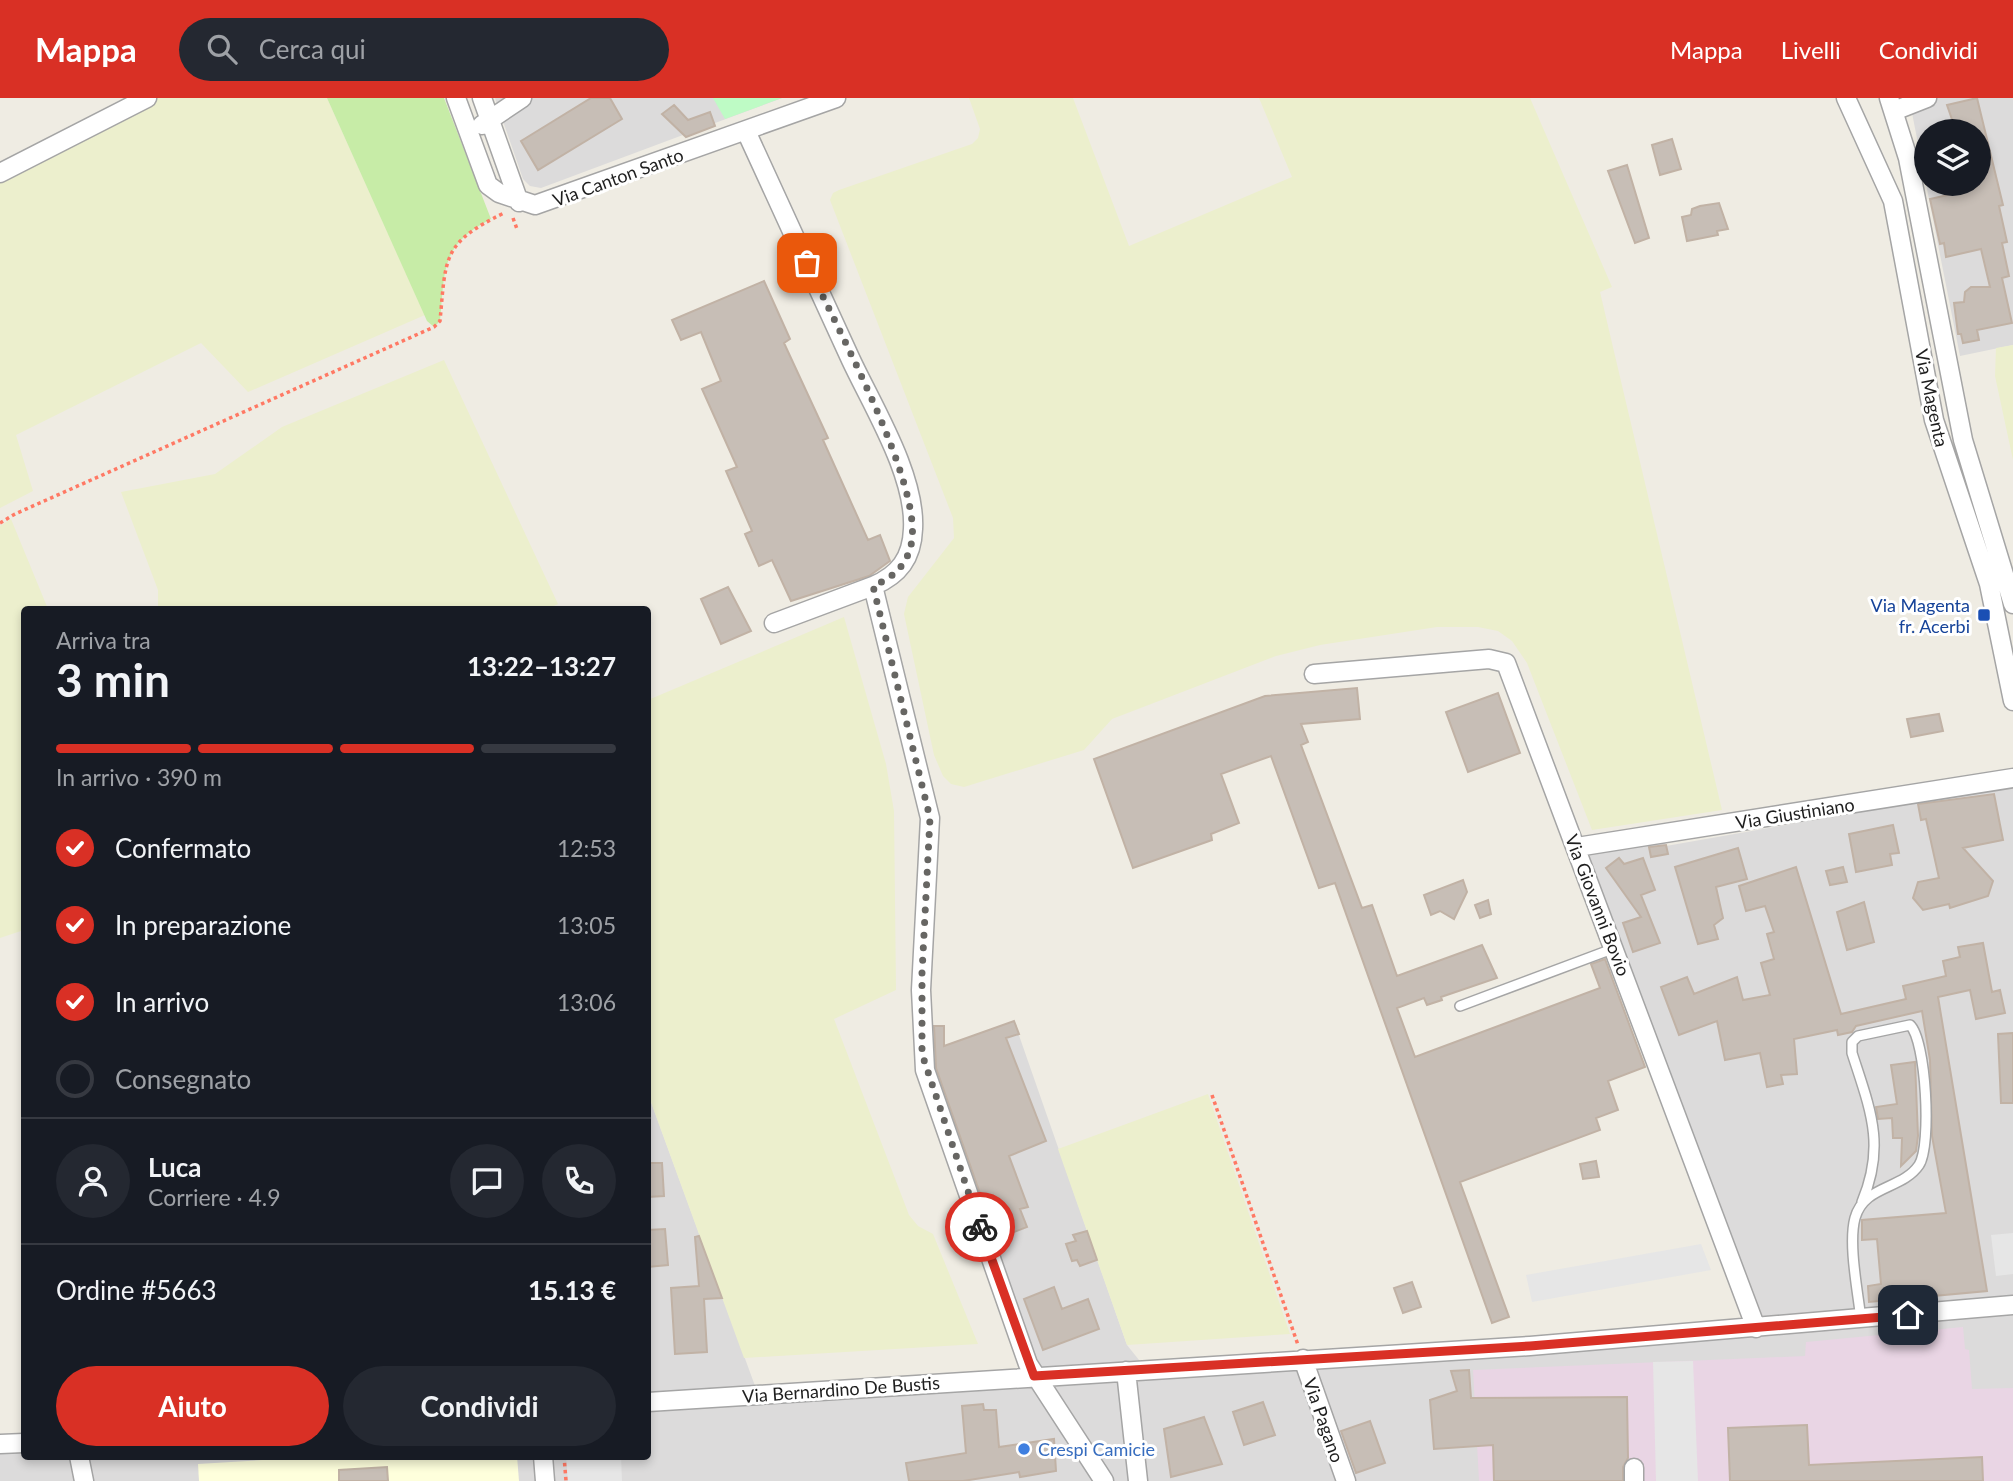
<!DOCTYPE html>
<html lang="it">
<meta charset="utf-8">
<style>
body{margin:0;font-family:Lato,sans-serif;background:#242831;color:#f1f3f6;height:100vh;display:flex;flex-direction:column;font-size:26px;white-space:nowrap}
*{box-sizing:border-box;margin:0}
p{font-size:23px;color:#9ea1a6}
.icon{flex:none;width:38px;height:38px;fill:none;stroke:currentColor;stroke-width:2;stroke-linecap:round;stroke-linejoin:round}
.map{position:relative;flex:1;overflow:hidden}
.sheet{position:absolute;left:21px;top:508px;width:630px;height:854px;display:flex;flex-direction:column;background:#171b24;border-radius:7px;box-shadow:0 4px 10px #0003}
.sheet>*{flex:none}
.buttons{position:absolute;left:1914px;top:21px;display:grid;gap:14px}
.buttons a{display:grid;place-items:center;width:77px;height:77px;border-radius:50%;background:#171b24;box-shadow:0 4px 10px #0003;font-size:35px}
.pin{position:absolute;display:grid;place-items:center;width:60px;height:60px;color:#fff;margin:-30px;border-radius:14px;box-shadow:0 4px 10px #0006}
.courier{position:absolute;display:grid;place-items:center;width:70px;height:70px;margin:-35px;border:5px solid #d93025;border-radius:50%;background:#fff;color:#222;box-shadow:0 2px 9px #0007}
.head em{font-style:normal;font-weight:700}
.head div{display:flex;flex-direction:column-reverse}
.head{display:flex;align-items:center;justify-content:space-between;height:119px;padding:0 35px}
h1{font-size:46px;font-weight:700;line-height:52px}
.bar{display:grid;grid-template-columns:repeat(4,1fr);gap:10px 7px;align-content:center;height:84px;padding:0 35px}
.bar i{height:9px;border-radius:5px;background:#363941}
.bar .selected{background:#d93025}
.bar p{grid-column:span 4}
.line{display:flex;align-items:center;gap:18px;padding:0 35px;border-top:2px solid #363941}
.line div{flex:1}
.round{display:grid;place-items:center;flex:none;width:74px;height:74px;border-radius:37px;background:#242831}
ol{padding:0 35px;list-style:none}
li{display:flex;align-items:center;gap:21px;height:77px}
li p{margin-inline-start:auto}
li .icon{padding:7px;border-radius:50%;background:#d93025;color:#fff;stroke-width:4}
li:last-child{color:#9ea1a6}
li i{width:38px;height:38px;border:4px solid #363941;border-radius:50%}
.primary-button{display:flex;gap:14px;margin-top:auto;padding:14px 35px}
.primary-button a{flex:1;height:80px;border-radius:42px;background:#d93025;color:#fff;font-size:28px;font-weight:700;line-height:80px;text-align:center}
.primary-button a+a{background:#242831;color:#f1f3f6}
header{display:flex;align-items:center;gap:42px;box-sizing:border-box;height:98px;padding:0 35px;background:#d93025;color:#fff}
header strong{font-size:33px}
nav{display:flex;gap:38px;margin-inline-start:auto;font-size:24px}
.search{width:490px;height:63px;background:#242831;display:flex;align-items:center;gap:18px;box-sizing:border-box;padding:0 24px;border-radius:38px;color:#9ea1a6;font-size:26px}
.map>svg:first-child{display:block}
</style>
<header>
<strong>Mappa</strong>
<div class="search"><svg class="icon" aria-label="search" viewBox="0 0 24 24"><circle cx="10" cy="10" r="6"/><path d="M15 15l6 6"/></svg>Cerca qui</div>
<nav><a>Mappa</a><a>Livelli</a><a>Condividi</a></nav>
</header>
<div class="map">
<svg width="2013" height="1383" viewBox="0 0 2013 1383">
<rect width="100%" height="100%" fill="#efece3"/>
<path fill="#dcdbdb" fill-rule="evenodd" d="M495,0H782L541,90L530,88L523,81Z
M1904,0H2013V247L1960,258L1912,15ZM1927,33H1979V86H1927Z
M2013,687V1383H0V1346L24,1345V1358H648V996L758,1296L1034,1278L922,955L1014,923L1127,1247L1147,1272L1756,1230L1579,756L1664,740L1666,748Z"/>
<path fill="#e9d5e4" d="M1963,1229L1965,1251L1969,1252L1972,1291L2013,1290V1383H1641L1640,1362H1628V1383H1479L1473,1272L1805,1258L1806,1244Z"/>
<path fill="#feffdc" d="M328,1358H517L519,1383H199L198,1366Z"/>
<path fill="#ecefcd" d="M157,0H327L425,217L248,294L201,245L16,337L33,393L0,410V79Z
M969,0H1073L1129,148L1292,79L1259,0H1530L1612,189L1600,194L1722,712L1592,732L1527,565L1512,543L1498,533L1478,529H1437L1320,547L1276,558L1112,621L1084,652L964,689L951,686L943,678L934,657L904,516L908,499L954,440L953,420L830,102L833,95L839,92L972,46L978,40L980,31Z
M2013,247V362L1995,278L1996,250Z
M444,262L558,506L548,511H158V492L121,394L215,376L282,329Z
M11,421L48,511H24V832L0,840V428Z
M844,519L886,666L894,713L896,892L834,921L909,1117L918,1128L933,1136L978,1246L744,1260L648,996V602Z
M1208,996L1290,1236L1127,1247L1058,1051Z"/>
<path fill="#c7eca7" d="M327,0H444L491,121C440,147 445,172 440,223L434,229L427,223Z"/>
<path fill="#befbc5" d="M713,0H782L725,21Z"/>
<path fill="#e6e6e6" d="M2013,1135V1176L1996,1178L1991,1137Z
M1701,1146L1711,1172L1532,1204L1526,1177Z
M1693,1263L1698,1383H1656L1653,1264Z
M566,1358H621L622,1383H568Z"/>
<path fill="#c7beb6" stroke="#c1b2a5" stroke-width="2" d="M591,0H610L622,21L538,72L521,43Z
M1977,0L2003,107L1999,108L2007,144L2002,145L2009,178L2002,180L2012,225L1977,232L1979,242L1963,245L1961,236H1958L1954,205L1964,204L1965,194L1971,189H1990L1981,151L1946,159L1944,145L1940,146L1930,101L1970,92L1968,86H1979V33H1956L1947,7Z
M674,7L688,22L710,14L715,28L686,39L662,16Z
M1672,41L1681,71L1660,77L1652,47Z
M1627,67L1649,140L1635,145L1608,73Z
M1719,105L1728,131L1717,133L1718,137L1687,143L1682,119L1691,117L1692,111L1700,108Z
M764,183L790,241L784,245L828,340L823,342L868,442L880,437L890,463L869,478L791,503L772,462L759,468L745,436L752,433L726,373L737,369L702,291L721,283L701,234L681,242L672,222Z
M728,489L751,533L721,546L701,501Z
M1357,590L1360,621L1301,626L1308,644L1301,647L1362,810L1372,807L1397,878L1482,847L1497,880L1441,899L1442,902L1427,907L1424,900L1397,910L1415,959L1600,890L1591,866L1605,861L1645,969L1608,983L1618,1012L1596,1020L1600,1032L1460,1084L1509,1219L1492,1225L1335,785L1319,790L1271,658L1221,676L1239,725L1211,736L1212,742L1133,770L1094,661L1265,598Z
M1498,595L1520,655L1468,674L1446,614Z
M1939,616L1943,633L1911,639L1907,621Z
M1994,696L2003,742L1963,750L1993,783L1988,798L1950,810L1949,806L1923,812L1913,800L1918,784L1939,780L1926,721L1921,722L1918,706Z
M1893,727L1899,755L1890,756L1892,767L1856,774L1849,736Z
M1666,747L1668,756L1651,759L1649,749Z
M1738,750L1747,781L1716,789L1723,820L1714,827L1718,841L1698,846L1675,769Z
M1619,760L1624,766L1643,760L1655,792L1641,797L1660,845L1633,854L1623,825L1641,819L1606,770Z
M1796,769L1841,916L1906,901L1903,888L1946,878L1943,863L1960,859L1958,849L1983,845L1992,894L2000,892L2005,915L1976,921L1970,892L1938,899L1987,1193L1869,1204L1868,1188L1881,1186L1877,1141L1862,1142V1122L1946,1115L1932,1038L1930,962L1922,913L1856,928L1852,934L1838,937L1837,932L1794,941L1797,976L1781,977L1783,986L1767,989L1760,955L1725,962L1717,923L1679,937L1661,889L1687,879L1694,896L1737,879L1743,902L1770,897L1761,865L1774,861L1767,836L1774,834L1765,808L1746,813L1739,788Z
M1843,769L1847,784L1830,787L1826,773Z
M1463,782L1467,794L1454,821L1440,813L1431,817L1424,797Z
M1488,802L1491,816L1480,820L1475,807Z
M1864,804L1874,844L1847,852L1837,814Z
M1014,923L1019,936L1006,940L1046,1043L1009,1058L1028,1109L1020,1111L1027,1129L996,1141L936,970L934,928H944V948Z
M2013,935V1005H2001L1998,936Z
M1915,964L1918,1038L1916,1053L1901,1068L1902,1040H1893L1892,1020L1878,1021L1876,1009L1897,1006L1891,967Z
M1596,1063L1599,1079L1583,1081L1580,1066Z
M648,1065H662L664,1098L648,1099Z
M665,1131L668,1167L648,1169V1132Z
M1087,1133L1097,1162L1080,1168L1077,1162L1072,1163L1066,1146L1076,1143L1073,1137Z
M699,1138L722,1200L704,1201L707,1254L675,1256L671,1190L699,1188L695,1139Z
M1412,1184L1421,1209L1403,1215L1394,1190Z
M1054,1189L1062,1211L1088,1201L1099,1231L1043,1252L1024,1201Z
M1469,1272L1471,1300L1627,1299L1628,1360L1623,1369V1383H1494L1493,1347L1434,1351L1430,1302L1457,1293L1451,1273Z
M1263,1304L1275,1337L1244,1347L1233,1314Z
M983,1306L984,1312H996L999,1349L1054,1341L1056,1373L1020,1379L1019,1374L963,1383H909L906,1365L966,1355L962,1308Z
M1204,1319L1222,1366L1171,1379L1164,1331Z
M1370,1323L1385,1365L1356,1375L1341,1333Z
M1807,1327L1809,1367L1982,1359L1983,1383H1730L1728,1330Z
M387,1369L388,1383H339V1372Z"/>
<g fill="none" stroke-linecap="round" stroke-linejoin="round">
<defs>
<path id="lane" d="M1460,908L1615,850
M1861,1222C1858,1194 1848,1146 1855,1120C1864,1087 1902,1092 1919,1067C1932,1047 1926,942 1910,927L1858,938L1852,944V955C1870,1011 1886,1047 1862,1104"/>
<path id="street" d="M456,0L488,87L499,95L535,107L836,0
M482,0L519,104
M1846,0L1893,103L1934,322L1989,486L2013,603
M1889,0L1908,60L1963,342L2013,506
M1894,13L1927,0
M482,27L522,0
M746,33C781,109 816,185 851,262C873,309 916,378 913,431C912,460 899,477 873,488L930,720L921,892L925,972L1028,1266L1104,1383
M0,75L147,0
M774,525L873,488
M1314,576L1489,561L1506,565L1756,1230
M1577,749L2013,680
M1303,1261L1346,1383
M1126,1273L1138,1383
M648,1304L1530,1248L2013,1207
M0,1346L24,1345
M79,1358L84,1383
M543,1358L545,1383
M1634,1370V1383"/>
</defs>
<use href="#lane" stroke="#a5a5a5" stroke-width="12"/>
<use href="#street" stroke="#a5a5a5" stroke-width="21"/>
<path stroke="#ff7964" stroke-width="3.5" stroke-dasharray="3.5 3.5" stroke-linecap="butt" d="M513,120L517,131
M0,425L15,416L434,229L440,223C446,159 442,145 504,115
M1212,997L1298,1247
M564,1358L566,1383"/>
<use href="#lane" stroke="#fff" stroke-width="9"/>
<use href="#street" stroke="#fff" stroke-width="18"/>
</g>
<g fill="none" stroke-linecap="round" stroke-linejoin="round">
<path stroke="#676663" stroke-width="7" stroke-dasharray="0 12.6" d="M807,165C834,225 925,389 911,447C906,469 892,480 873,488L930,720L922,875V956L980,1129"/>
<path stroke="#d93025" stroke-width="9" d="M980,1129L1034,1278L1530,1248L1908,1217"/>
</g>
<rect fill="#1a4fb4" stroke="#fff" stroke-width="2.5" x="1977" y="510" width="14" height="14" rx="3.5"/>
<circle fill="#3f7fe0" stroke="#fff" stroke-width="2.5" cx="1024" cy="1351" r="7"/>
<g text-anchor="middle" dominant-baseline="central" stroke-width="6" stroke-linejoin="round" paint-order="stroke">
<g font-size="18" fill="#1e1e1e" stroke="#fff">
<text transform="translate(618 79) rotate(-20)">Via Canton Santo</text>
<text transform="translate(1932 300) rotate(78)">Via Magenta</text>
<text transform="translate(1795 715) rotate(-9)">Via Giustiniano</text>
<text transform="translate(1598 807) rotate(69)">Via Giovanni Bovio</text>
<text transform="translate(841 1291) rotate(-4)">Via Bernardino De Bustis</text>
<text transform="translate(1324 1322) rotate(71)">Via Pagano</text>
</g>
<g font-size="18" fill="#164399" stroke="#fff" text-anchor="end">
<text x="1970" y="507">Via Magenta<tspan x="1970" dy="21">fr. Acerbi</tspan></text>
</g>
<g font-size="18" fill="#366cbe" stroke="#fff" text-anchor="start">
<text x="1038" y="1351">Crespi Camicie</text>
</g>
</g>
</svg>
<div class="buttons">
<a><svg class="icon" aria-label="layers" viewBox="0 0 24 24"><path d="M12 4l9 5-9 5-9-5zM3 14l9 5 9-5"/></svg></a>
</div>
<div class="pin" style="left:807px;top:165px;background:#ea580c"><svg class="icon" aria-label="bag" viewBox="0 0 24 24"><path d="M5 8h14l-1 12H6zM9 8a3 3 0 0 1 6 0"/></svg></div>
<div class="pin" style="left:1908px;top:1217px;background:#1f2937"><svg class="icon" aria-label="home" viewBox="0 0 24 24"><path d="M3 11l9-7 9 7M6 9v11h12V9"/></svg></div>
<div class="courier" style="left:980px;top:1129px"><svg class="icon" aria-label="bike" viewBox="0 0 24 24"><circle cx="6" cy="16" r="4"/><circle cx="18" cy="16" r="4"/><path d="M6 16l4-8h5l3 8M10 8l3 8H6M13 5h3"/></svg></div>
<section class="sheet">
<div class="head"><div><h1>3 min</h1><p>Arriva tra</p></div><em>13:22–13:27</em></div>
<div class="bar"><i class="selected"></i><i class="selected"></i><i class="selected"></i><i></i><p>In arrivo · 390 m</p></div>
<ol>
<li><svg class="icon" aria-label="check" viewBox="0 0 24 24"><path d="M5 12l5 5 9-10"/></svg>Confermato<p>12:53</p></li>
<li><svg class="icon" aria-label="check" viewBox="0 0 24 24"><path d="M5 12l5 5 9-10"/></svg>In preparazione<p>13:05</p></li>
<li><svg class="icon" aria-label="check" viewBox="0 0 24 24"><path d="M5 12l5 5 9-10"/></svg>In arrivo<p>13:06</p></li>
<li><i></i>Consegnato</li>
</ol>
<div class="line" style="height:126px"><a class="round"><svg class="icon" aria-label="person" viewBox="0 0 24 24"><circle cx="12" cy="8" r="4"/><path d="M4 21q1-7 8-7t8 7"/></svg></a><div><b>Luca</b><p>Corriere · 4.9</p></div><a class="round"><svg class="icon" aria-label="chat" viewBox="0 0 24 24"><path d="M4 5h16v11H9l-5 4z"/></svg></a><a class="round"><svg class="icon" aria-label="phone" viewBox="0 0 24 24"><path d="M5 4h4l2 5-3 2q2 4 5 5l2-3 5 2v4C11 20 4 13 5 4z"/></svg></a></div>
<div class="line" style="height:91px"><div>Ordine #5663</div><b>15.13 €</b></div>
<div class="primary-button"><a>Aiuto</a><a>Condividi</a></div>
</section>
</div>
